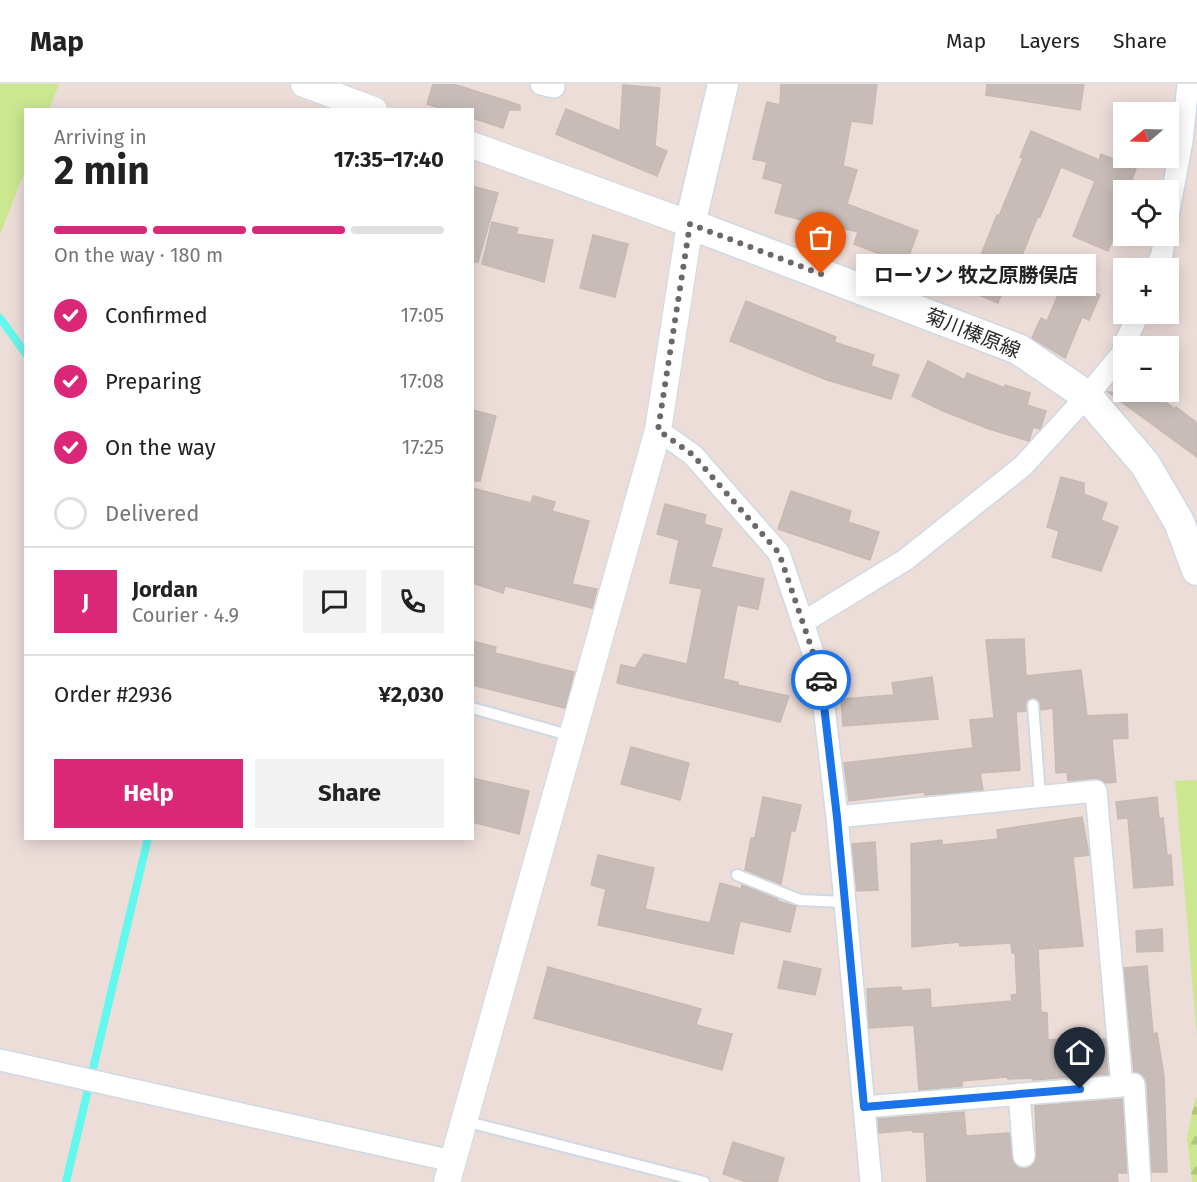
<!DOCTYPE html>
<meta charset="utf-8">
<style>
body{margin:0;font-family:"Fira Sans","Noto Sans JP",sans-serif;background:#f2f2f2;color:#222;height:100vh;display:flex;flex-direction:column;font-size:22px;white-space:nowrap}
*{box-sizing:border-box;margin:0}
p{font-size:20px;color:#767676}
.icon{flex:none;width:33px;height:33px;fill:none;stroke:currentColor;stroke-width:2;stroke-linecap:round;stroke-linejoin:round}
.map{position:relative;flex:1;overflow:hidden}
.details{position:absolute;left:24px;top:24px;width:450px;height:732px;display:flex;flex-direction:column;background:#fff;border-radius:0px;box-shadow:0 3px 15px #0003}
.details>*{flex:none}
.needle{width:39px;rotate:251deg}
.buttons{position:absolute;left:1113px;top:18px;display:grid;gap:12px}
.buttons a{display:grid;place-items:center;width:66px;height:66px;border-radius:0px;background:#fff;box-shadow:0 3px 15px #0003;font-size:30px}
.pin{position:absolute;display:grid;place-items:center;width:51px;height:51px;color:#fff;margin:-62px -26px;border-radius:50% 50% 50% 0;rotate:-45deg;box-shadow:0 0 6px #0007}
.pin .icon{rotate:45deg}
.courier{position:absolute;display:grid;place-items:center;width:60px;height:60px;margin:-30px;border:4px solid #1a73e8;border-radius:50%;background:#fff;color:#222;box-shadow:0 2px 8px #0007}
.bubble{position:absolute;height:42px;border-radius:0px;background:#fff;box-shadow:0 3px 15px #0003;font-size:20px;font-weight:700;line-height:42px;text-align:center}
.overview em{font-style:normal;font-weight:700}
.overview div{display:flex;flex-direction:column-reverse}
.overview{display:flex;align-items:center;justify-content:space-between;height:102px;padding:0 30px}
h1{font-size:39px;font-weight:700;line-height:45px}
.bar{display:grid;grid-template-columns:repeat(4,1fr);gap:9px 6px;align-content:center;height:72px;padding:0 30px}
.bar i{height:8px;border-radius:4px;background:#e0e0e0}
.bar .selected{background:#db2777}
.bar p{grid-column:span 4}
.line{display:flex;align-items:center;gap:15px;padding:0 30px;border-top:2px solid #e0e0e0}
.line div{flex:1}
.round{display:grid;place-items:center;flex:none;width:63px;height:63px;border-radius:0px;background:#f2f2f2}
ol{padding:0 30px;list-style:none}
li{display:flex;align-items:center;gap:18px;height:66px}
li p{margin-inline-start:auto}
li .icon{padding:6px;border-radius:50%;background:#db2777;color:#fff;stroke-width:4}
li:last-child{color:#767676}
li i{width:33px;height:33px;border:3px solid #e0e0e0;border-radius:50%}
.action{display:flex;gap:12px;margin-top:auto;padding:12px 30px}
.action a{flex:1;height:69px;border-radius:0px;background:#db2777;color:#fff;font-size:24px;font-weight:700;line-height:69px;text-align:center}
.action a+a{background:#f2f2f2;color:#222}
header{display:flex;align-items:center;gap:36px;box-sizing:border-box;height:84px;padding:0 30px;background:#fff;border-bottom:2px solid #e0e0e0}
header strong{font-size:28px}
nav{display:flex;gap:33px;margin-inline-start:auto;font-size:21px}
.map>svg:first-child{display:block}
</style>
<header>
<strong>Map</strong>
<nav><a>Map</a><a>Layers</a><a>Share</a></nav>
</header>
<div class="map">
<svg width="1197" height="1098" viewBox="0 0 1197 1098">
<defs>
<pattern id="forest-firs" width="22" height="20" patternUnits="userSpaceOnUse" patternTransform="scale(1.5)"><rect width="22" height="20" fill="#cbe890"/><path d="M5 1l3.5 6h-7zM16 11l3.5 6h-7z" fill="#aec77c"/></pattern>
</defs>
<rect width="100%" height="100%" fill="#ecddd9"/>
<path fill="#cbe890" d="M0,0H59L49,25L26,26L25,86L0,151Z
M1197,696V952L1175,697Z"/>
<path fill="url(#forest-firs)" d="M1195,1014H1197V1098H1192L1187,1054Z"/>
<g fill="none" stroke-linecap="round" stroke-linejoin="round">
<path stroke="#62f8ee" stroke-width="8" d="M0,234L26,270
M66,1098L148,754"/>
</g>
<path fill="#c7bcb8" stroke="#c8b9b2" stroke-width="1.5" d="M433,0H453L520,21V26H509L503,44L472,34V26H445L427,20Z
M781,0H877L872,40L851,37L843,82L857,86L847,120L918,147L906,180L854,160L858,148L803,134L802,136L775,129L783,100L763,94L767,78L753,75L767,18L780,21Z
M987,0H1084L1080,26L986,11Z
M623,1L660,4L655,62L667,67L657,92L556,50L566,25L620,47Z
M1031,47L1099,76L1101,70L1136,85L1128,106H1124V129L1108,167L1073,152L1095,97L1061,83L1040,133L1038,132L1022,171L1018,170L998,219L963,204L973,179L977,181L997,131L999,132L1023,74L1020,73Z
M472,102L498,109L478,178H472Z
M492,138L518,144L516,150L553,156L544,198L482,180Z
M593,151L628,160L615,213L580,204Z
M1064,197L1100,211L1089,236L1082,233L1065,274L1032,254L1041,234L1047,237Z
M746,217L836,253L834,258L874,271L871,282L899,291L891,315L827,296L730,257Z
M928,277L965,296L967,289L1005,304V301L1030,309L1027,321L1046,327L1041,343L1040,345L1033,343L1029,357L989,345L943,327L912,312Z
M1108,308H1152L1175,325L1176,323L1197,339V373Z
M472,326L496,332L480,397H472Z
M1061,393L1084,399V410L1107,419L1101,436L1118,443L1101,487L1052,473L1059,447L1047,443Z
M472,404L531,419L533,412L555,418L552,427L589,437L572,500L597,505L592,524L505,502L503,509L472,499Z
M791,407L851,427L848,438L879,448L870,476L778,445Z
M665,420L706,431L704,440L722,445L711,483L764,495L758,525L737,521L723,595L738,598V601L789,612L780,638L617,599L621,581L635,584L644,570L687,580L702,505L670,499L679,456L657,450Z
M1024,555L1026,592L1081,586L1087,632L1127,630L1128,654L1112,655L1116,698L1105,699L1095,694L1068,697L1067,688L1056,689L1053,624L1041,626L1039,617L1033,614L1027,617L1026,627L1016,628L1020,686L980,689L983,706L925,711L924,708L849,717L844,679L973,664L970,636L994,634L986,556Z
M472,557L496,563L495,569L574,588L565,624L472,601Z
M932,593L938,635L843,642L841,615L894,611L892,599Z
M631,663L689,679L680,716L621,700Z
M472,694L529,707L519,750L472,738Z
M763,713L801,721L795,747H791L781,800L745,786L751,754H755Z
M1157,713L1159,735L1163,734L1167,771H1171L1173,801L1134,804L1128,734L1118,735L1116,718Z
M1082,733L1089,771L1073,773L1083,862L1038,865L1041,928L1047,929L1048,956L1065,955V959L1105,955L1108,990L1033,996L1032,994L1008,995L1007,993L962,997V1002L919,1006L914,941L869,944L867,905L901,903L902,907L930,905L931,924L1012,917L1011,911L1017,910L1015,869H1012L1011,859L960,862L959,858L912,863L911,760L942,756V761L998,755L997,746Z
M875,758L878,806L857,807L852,760Z
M598,771L654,784L645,825L710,839L720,799L741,805L742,801L778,815L777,817L796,822L790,848L740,837L733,870L598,841L606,805L591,801Z
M1162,845L1163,867L1137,868L1136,847Z
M784,877L821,885L815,911L778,904Z
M1147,882L1153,950L1157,949L1164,992L1167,1088H1152L1147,999L1144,992L1134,988L1124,884Z
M548,883L701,925L696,941L732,950L722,986L534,934Z
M1122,1015L1127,1089H1117L1118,1098H927L924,1048H913L912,1046L879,1049L878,1035L964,1028L966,1052L1009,1049L1013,1079L1019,1084L1026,1085L1032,1082L1037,1072L1035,1022Z
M733,1058L784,1074L777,1098H747L723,1090Z"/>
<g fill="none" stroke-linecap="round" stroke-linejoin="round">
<defs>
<path id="service" d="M1033,621L1040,712
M472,624L572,652
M737,791L800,816L845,818
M464,1037L704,1098"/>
<path id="minor" d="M541,0L554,3
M1168,132L1182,57L1188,0
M1156,184L1162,170L1165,152
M1124,262L1138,230
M658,346L693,371L779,469L820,589L837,733L871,1098
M802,539L905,476L1023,382L1087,312L1121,271L1124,265
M837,733L1096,707L1122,1002L864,1023
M0,976L452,1077
M1122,1002L1134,1000L1140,1098
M1019,1010L1024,1072"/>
<path id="tertiary" d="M304,0L374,26
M447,1098L658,346L690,140L472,61"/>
<path id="secondary" d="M723,0L690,140L1018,265L1087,312L1145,380L1179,438L1197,486"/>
</defs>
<use href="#service" stroke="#ced9e3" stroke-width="14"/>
<use href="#minor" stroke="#ced9e3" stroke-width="24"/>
<use href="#tertiary" stroke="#ced9e3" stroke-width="28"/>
<use href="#secondary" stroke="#ced9e3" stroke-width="33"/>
<use href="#service" stroke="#fff" stroke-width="10"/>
<use href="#minor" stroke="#fff" stroke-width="21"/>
<use href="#tertiary" stroke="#fff" stroke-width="26"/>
<use href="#secondary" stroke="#fff" stroke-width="30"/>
</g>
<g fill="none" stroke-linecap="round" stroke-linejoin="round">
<path stroke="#6d6867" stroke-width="6" stroke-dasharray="0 10.8" d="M821,190L690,140L658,346L693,371L779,469L820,589L821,596"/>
<path stroke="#1a73e8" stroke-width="8" d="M821,596L837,733L864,1023L1080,1005"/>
</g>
<g text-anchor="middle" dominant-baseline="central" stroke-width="4.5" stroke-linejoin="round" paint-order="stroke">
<g font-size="20" fill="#292929" stroke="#fff">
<text transform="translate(973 249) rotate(22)">菊川榛原線</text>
</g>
</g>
</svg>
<div class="buttons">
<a><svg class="needle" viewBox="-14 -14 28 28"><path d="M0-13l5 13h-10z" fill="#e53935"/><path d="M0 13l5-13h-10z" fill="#767676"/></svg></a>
<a><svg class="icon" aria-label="locate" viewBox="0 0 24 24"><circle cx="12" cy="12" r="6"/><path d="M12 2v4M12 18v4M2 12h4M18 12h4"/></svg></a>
<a>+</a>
<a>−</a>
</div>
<div class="pin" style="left:821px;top:190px;background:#ea580c"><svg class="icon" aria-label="bag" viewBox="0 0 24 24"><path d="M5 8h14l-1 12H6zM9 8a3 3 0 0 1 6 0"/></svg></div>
<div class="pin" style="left:1080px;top:1005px;background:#1f2937"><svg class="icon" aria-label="home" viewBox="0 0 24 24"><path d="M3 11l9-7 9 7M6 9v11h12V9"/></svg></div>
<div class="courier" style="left:821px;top:596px"><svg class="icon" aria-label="car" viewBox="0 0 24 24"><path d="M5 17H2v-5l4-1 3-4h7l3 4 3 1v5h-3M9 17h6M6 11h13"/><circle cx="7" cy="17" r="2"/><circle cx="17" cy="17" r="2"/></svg></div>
<div class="bubble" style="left:856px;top:170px;width:240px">ローソン 牧之原勝俣店</div>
<section class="details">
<div class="overview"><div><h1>2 min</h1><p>Arriving in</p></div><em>17:35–17:40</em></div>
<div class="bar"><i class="selected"></i><i class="selected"></i><i class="selected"></i><i></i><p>On the way · 180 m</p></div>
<ol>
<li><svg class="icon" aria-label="check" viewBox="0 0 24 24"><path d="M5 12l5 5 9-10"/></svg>Confirmed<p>17:05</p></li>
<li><svg class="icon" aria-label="check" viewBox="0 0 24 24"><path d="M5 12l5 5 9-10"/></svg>Preparing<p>17:08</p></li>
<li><svg class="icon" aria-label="check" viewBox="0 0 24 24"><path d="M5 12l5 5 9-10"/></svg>On the way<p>17:25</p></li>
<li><i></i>Delivered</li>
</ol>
<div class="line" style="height:108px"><b class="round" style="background:#db2777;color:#fff">J</b><div><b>Jordan</b><p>Courier · 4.9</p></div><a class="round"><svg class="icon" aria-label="chat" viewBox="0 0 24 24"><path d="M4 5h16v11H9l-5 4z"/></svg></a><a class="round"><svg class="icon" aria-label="phone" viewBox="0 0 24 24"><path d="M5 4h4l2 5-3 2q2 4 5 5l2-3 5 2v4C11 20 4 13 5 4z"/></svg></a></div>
<div class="line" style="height:78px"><div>Order #2936</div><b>¥2,030</b></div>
<div class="action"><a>Help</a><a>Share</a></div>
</section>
</div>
